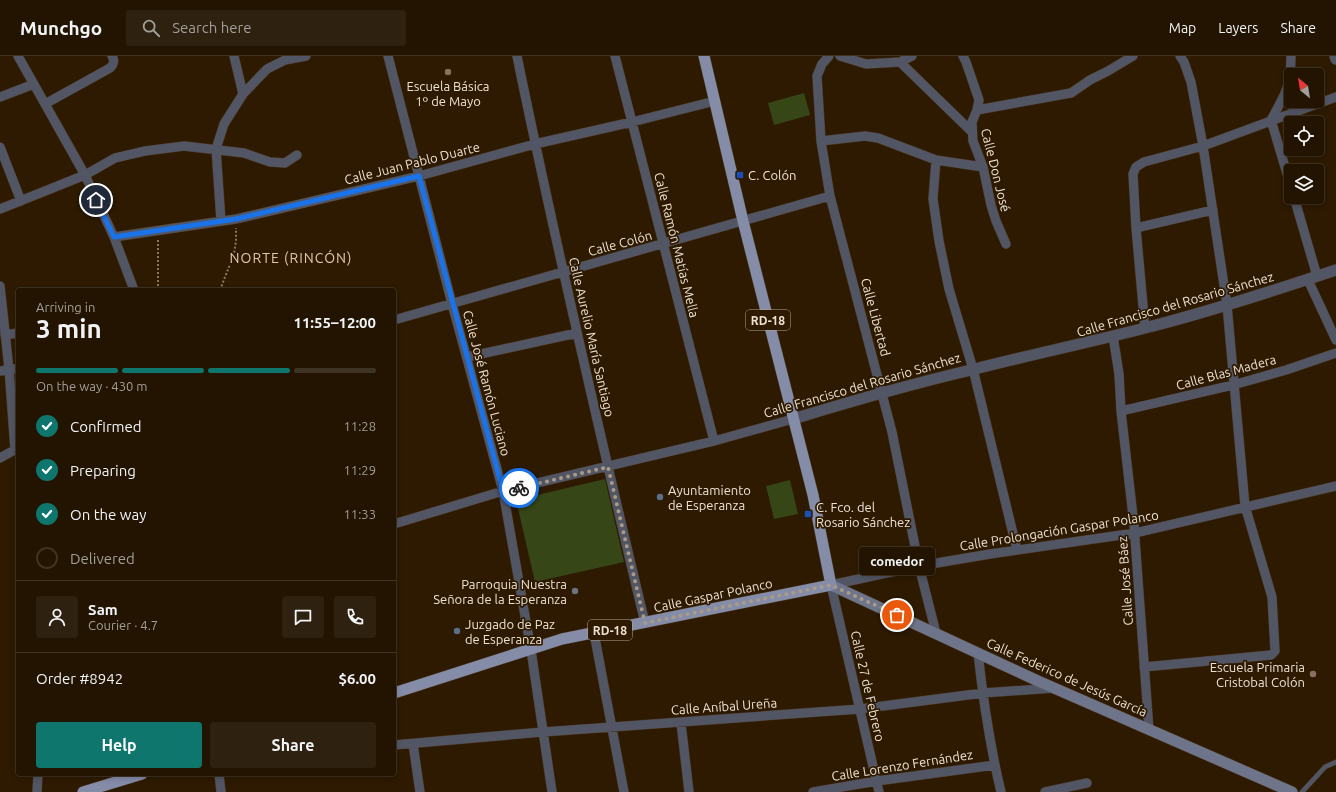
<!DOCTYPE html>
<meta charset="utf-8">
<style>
body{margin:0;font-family:Ubuntu,sans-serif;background:#2e2110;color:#f1f3f6;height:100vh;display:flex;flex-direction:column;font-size:15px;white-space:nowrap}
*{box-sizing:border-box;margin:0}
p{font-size:13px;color:#a29e99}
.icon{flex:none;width:22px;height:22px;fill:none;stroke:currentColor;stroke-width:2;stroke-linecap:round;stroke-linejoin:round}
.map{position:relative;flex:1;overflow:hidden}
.panel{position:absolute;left:16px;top:232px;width:380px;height:488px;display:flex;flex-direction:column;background:#221401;border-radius:4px;box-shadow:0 2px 6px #0003,0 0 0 1px #3f3323}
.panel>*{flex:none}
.needle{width:26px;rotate:330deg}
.fabs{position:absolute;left:1284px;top:12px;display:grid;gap:8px}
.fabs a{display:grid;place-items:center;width:40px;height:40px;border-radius:4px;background:#221401;box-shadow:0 2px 6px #0003,0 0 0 1px #3f3323;font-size:20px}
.pin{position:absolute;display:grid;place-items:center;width:34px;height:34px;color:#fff;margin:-17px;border:2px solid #fff;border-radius:50%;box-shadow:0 1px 4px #0007}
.courier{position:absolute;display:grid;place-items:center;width:40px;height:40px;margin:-20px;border:3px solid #1a73e8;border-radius:50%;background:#fff;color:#222;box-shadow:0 1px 5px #0007}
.bubble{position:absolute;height:28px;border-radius:4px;background:#221401;box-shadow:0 2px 6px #0003,0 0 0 1px #3f3323;font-size:13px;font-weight:700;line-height:28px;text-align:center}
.overview em{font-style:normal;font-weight:700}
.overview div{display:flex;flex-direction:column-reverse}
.overview{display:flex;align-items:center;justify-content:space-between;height:68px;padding:0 20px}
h1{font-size:26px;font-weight:700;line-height:30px}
.bar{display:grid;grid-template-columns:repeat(4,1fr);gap:6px 4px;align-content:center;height:48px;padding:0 20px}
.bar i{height:5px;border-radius:3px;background:#3f3323}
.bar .selected{background:#0f766e}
.bar p{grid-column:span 4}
.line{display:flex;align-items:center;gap:10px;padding:0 20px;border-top:1px solid #3f3323}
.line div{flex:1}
.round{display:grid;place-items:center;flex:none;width:42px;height:42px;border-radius:4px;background:#2e2110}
ol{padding:0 20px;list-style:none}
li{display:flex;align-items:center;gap:12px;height:44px}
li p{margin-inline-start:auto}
li .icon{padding:4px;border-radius:50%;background:#0f766e;color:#fff;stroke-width:4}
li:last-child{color:#a29e99}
li i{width:22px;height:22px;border:2px solid #3f3323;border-radius:50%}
.button{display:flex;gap:8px;margin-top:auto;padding:8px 20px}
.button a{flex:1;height:46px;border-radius:4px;background:#0f766e;color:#fff;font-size:16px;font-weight:700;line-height:46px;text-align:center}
.button a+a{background:#2e2110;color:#f1f3f6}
header{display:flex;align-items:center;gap:24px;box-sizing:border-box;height:56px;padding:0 20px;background:#221401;border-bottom:1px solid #3f3323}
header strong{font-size:19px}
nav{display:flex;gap:22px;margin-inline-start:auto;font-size:14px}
.search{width:280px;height:36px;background:#2e2110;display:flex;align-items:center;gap:10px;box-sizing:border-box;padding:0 14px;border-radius:4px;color:#a29e99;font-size:15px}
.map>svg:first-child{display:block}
</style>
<header>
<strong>Munchgo</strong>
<div class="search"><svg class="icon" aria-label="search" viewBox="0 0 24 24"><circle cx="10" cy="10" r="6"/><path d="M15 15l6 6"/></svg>Search here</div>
<nav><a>Map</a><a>Layers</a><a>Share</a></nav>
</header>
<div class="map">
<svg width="1336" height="736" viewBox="0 0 1336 736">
<rect width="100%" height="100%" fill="#2d1a01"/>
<path fill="#364616" d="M804,37L810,59L774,69L768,47Z
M605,423L624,506L535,526L516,444Z
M790,424L798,458L774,463L766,430Z"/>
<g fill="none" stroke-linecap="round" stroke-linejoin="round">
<defs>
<path id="service" d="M1302,736L1325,711L1336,706"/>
<path id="minor" d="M18,0L85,119L114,181L134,234
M234,0L243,38
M388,0L452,248L503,435L531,594L552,736
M517,0C556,190 600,379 645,567
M615,0L714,385
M829,0L822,8L817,20L821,85L830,140L892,376L919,510L936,577
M840,0L866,8L900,6L912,0
M963,0L966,6L979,44L977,54L972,66L973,85L983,111L991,149L996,165L1006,188
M1291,0C1291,30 1285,39 1271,64L1291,131
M900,6L972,76
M0,41L34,28
M45,48L110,12C114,8 115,5 112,0
M977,54L1071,37L1090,24L1108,15L1133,0
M821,85L865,80L878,82L936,104L983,111
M0,91L21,145
M936,104L933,143L939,185L949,233L973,313L1017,494
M1294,141L1317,220
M0,153L85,119L115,102L145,95L184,90L244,97L270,106L285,107L297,99
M221,165L216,93L224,68L243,38L267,13L285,4L306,0
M1136,172L1213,154
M114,181L236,163L419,120L535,88L632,66L715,45
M1308,224L1336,284
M0,230L9,313L15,394
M394,264L830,140
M1145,272L1136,172L1133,118L1136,111L1144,106L1203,90L1336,41
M5,279L18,277
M1113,280L1119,318L1121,355L1134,469L1149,674
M467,301L577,277
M0,315L9,313H18
M1121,355L1233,329L1286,314L1336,297
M0,402L18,392
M394,468L503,435L714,385L793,363
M594,577L624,736
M978,597C983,643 990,690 1001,736
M1144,611L1271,599L1275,595L1272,541L1245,450L1227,249L1203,90L1191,26L1184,6L1180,0
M681,667L689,736
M413,688L420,736
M394,689L543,676L860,653L983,637L1055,632
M219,718L221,736
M37,736L38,718
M813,736L877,725L995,709
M879,736L831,529L919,510L990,498L1135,477L1336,430
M1045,736L1087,727"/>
<path id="tertiary" d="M1335,0L1336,3
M793,363C852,345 911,328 971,314C1029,299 1087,287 1145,272C1209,256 1273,235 1336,214"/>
<path id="secondary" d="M831,529L1038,625L1292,736"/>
<path id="primary" d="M394,637L562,583L831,529L813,439L743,165L704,0
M83,736L142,718"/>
</defs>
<use href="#service" stroke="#48361e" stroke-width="5.5"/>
<use href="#minor" stroke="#48361e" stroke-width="10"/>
<use href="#tertiary" stroke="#48361e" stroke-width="12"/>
<use href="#secondary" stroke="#48361e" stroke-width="12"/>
<use href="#primary" stroke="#48361e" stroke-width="12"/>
<path stroke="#867662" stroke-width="2" stroke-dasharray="2 2" stroke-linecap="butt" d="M158,184V234
M220,234L234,198L236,185V172"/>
<use href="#service" stroke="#525563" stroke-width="4.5"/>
<use href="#minor" stroke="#525563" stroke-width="9"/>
<use href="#tertiary" stroke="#525563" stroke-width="11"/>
<use href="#secondary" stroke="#6e748a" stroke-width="11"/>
<use href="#primary" stroke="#858ca8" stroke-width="11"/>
</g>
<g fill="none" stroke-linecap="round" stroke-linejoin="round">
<path stroke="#aa9b89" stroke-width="4" stroke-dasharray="0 7.2" d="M519,432L608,411L645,567L831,529L897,559"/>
<path stroke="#1a73e8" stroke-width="5" d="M96,144L114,181L236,163L419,120L503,435L519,432"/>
</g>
<g fill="#8d6e63" stroke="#2d1a01" stroke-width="1.5">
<circle cx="448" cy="16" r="4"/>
<circle cx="1313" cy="618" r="4"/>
</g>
<g fill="#1a4fb4" stroke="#2d1a01" stroke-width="1.5">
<rect x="736" y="115" width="8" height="8" rx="2"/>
<rect x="804" y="454" width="8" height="8" rx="2"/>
</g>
<g fill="#5c6f8a" stroke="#2d1a01" stroke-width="1.5">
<circle cx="660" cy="441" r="4"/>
<circle cx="457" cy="575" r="4"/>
</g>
<circle fill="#6b7280" stroke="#2d1a01" stroke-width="1.5" cx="575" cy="535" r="4"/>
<g text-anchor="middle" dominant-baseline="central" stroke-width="3.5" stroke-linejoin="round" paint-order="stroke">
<g fill="#2d1a01" stroke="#b4a593" stroke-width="1">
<rect x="746" y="254" width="44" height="20" rx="3"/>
<rect x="588" y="564" width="44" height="20" rx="3"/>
</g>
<g font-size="12" font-weight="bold" fill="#eee1d2">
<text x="768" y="264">RD-18</text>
<text x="610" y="574">RD-18</text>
</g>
<g font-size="13" fill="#eee1d2" stroke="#2d1a01" text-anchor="start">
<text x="448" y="30" text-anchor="middle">Escuela Básica<tspan x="448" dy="15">1º de Mayo</tspan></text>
<text x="748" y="119">C. Colón</text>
<text x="668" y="434">Ayuntamiento<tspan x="668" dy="15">de Esperanza</tspan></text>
<text x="816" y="451">C. Fco. del<tspan x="816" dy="15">Rosario Sánchez</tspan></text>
<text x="567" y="528" text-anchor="end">Parroquia Nuestra<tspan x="567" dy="15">Señora de la Esperanza</tspan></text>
<text x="465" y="568">Juzgado de Paz<tspan x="465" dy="15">de Esperanza</tspan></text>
<text x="1305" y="611" text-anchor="end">Escuela Primaria<tspan x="1305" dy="15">Cristobal Colón</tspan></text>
</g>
<g font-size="13" fill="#eee1d2" stroke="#2d1a01">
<text transform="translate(412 107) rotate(-14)">Calle Juan Pablo Duarte</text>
<text transform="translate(996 114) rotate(76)">Calle Don José</text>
<text transform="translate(620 187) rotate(-15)">Calle Colón</text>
<text transform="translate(677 189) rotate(76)">Calle Ramón Matías Mella</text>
<text transform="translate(1175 248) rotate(-16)">Calle Francisco del Rosario Sánchez</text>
<text transform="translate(876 261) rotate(75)">Calle Libertad</text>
<text transform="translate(592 281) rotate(77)">Calle Aurelio María Santiago</text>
<text transform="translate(1226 316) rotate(-15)">Calle Blas Madera</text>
<text transform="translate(487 327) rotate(75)">Calle José Ramón Luciano</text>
<text transform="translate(862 329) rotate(-16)">Calle Francisco del Rosario Sánchez</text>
<text transform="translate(1059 474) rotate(-9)">Calle Prolongación Gaspar Polanco</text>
<text transform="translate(1125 525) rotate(-94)">Calle José Báez</text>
<text transform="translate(713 539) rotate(-12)">Calle Gaspar Polanco</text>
<text transform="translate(1067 621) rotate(24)">Calle Federico de Jesús García</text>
<text transform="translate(868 630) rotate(77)">Calle 27 de Febrero</text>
<text transform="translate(724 650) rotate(-4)">Calle Aníbal Ureña</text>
<text transform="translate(902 709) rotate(-9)">Calle Lorenzo Fernández</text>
</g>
<g font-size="14" letter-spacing="1" fill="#e3c8ab" stroke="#2d1a01">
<text x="291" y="202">NORTE (RINCÓN)</text>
</g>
</g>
</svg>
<div class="fabs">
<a><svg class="needle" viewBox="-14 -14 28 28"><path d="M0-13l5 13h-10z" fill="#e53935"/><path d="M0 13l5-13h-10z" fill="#a29e99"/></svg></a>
<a><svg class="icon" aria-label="locate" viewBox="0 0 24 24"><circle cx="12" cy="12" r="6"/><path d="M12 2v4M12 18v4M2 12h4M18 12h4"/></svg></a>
<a><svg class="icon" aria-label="layers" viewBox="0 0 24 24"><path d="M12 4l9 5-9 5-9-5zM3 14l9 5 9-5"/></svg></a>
</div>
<div class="pin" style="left:897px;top:559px;background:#ea580c"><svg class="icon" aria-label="bag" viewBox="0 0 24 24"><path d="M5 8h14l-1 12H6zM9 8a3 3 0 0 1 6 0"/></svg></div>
<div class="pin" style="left:96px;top:144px;background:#1f2937"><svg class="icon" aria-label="home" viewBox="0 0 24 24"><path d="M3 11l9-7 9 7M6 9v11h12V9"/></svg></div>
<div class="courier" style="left:519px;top:432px"><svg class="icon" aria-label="bike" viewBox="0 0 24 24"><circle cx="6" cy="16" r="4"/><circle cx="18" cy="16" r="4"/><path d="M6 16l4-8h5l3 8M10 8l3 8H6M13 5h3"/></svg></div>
<div class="bubble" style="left:859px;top:491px;width:76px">comedor</div>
<section class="panel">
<div class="overview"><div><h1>3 min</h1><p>Arriving in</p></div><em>11:55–12:00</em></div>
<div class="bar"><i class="selected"></i><i class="selected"></i><i class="selected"></i><i></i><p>On the way · 430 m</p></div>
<ol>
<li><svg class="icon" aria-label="check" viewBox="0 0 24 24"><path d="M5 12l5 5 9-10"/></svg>Confirmed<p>11:28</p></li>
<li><svg class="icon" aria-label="check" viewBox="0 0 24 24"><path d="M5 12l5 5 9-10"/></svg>Preparing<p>11:29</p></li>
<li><svg class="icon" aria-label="check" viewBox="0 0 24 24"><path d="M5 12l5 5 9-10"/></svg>On the way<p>11:33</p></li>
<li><i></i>Delivered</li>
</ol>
<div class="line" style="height:72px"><a class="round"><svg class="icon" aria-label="person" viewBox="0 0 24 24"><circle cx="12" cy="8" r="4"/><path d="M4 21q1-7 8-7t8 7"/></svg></a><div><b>Sam</b><p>Courier · 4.7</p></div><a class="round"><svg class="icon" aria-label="chat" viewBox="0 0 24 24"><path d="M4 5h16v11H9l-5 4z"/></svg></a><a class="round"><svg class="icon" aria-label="phone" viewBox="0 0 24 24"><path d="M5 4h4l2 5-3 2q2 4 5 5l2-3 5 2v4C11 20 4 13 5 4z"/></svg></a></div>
<div class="line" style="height:52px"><div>Order #8942</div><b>$6.00</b></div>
<div class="button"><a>Help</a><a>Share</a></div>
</section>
</div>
